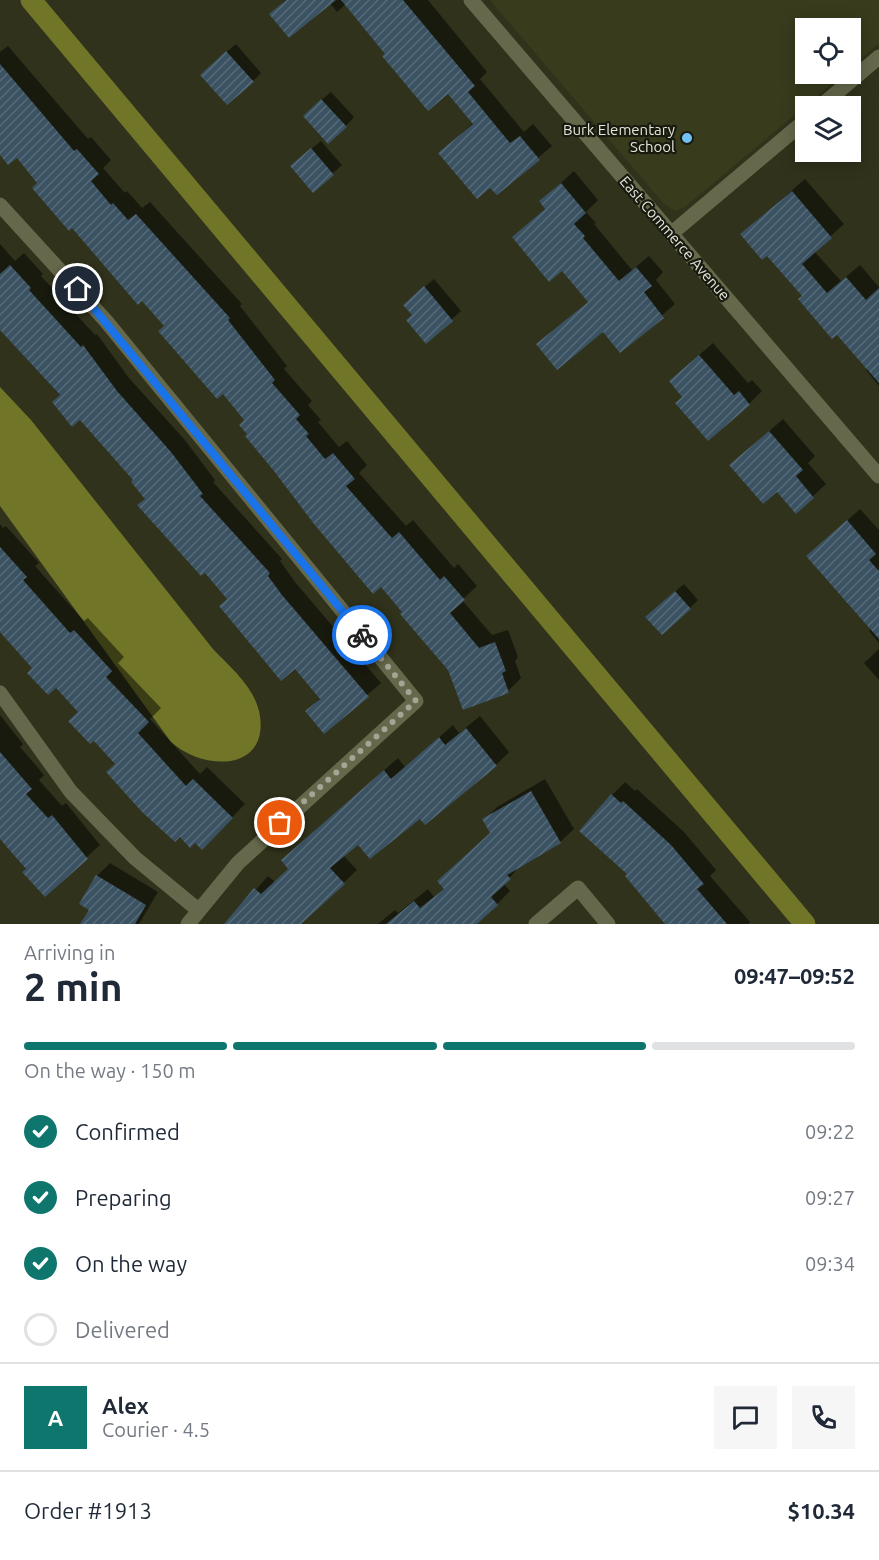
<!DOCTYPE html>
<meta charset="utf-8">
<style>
body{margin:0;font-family:Ubuntu,sans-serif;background:#f6f6f7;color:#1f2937;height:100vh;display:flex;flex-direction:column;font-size:22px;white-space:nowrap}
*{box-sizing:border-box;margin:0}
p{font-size:20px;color:#747a83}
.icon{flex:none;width:33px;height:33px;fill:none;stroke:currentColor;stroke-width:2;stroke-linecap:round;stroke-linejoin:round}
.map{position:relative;height:924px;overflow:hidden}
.sheet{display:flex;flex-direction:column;background:#fff;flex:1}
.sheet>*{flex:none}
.tools{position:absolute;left:795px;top:18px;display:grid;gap:12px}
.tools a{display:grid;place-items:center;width:66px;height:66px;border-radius:0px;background:#fff;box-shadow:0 3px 15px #0003;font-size:30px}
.pin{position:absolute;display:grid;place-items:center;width:51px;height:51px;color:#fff;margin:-26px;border:3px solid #fff;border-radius:50%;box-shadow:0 2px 6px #0007}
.courier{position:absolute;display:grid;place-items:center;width:60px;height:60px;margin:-30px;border:4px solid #1a73e8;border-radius:50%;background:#fff;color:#222;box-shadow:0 2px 8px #0007}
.summary em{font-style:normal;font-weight:700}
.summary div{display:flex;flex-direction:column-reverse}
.summary{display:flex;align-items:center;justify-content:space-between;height:102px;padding:0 24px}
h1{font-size:39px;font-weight:700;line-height:45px}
.bar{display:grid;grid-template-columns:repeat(4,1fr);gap:9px 6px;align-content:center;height:72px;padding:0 24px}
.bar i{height:8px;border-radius:4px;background:#e0e1e3}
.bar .current{background:#0f766e}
.bar p{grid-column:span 4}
.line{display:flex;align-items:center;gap:15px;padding:0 24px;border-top:2px solid #e0e1e3}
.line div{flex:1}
.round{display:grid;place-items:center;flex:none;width:63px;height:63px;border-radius:0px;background:#f6f6f7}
ol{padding:0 24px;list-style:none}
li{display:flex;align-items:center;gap:18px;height:66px}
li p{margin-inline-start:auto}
li .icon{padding:6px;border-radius:50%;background:#0f766e;color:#fff;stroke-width:4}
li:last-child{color:#747a83}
li i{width:33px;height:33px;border:3px solid #e0e1e3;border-radius:50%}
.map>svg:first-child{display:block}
</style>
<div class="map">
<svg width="879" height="924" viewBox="0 0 879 924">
<defs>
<pattern id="building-hatch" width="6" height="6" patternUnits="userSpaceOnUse" patternTransform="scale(1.5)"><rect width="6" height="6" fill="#3b5262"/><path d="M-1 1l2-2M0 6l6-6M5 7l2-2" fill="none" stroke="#576b78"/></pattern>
</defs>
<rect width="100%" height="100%" fill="#30321b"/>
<path fill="#383b1c" d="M490,0H879V43L851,67L850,28H806V74H843L685,207L675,211L663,203Z"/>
<path fill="#707528" d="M0,387L31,420L213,649C230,667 256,688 260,716C268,772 203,771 171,742L0,506Z"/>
<path fill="#0007" d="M285,0H428L487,72L480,79L524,132L533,124L552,146L497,193L490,186L440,153L474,122L449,92L387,54L346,4L337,12L330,3L271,14Z
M236,44L261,73L253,81L210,66Z
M8,46L88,139L91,137L111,160L103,168L125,193L127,191L142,208L150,202L242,304L240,306L287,366L284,369L312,401L308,405L321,420L318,422L339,447L347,441L367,465L359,473L406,526L413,520L454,568L458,564L477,586L462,600L492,635L508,630L518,657L515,661L521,678L508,691L449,669L404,612L249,434L246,420L165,326L17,155L0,153V52Z
M331,92L354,117L346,126L313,107Z
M321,141L342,165L313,191L300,158Z
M574,171L598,200L586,212L596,223L594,224L632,270L649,256L663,272L656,280L675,304L621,351L603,330L538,344L589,301L562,269L514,237L546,208L541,201Z
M805,179L844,224L814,251L841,281L860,265L879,287V386L866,370L868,368L803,296L755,222Z
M0,244L15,261L24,253L43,274L41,276L95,335L97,334L129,378L184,439L215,480L213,482L282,559L280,561L295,582L381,683L324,732L307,711L320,698L296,667L228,598L146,498L135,480L0,328Z
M434,279L461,311L426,342L413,297Z
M713,343L748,383L752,380L762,391L749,404L684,396V368Z
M783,419L815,456L808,463L826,484L796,512L777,490L731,465Z
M860,509L879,530V643L869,631L872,628L821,544Z
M0,524L3,528L6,526L39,563L35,566L84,621L88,618L124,657L118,663L161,708L150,719L200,774L207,767L245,804L202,848L56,686L34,668L0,631Z
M684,584L698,600L690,608H656Z
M879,649V680L864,663Z
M0,715L23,744L20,747L44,775L39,780L62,806L66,803L100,845L45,895L0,835Z
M480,716L509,752L496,765L425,823L420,817L358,842L343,855L357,870L300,924H226L268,876L275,882L290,868L296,848L398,758L405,767L453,725L459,733Z
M545,779L574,829L560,842L522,864L504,884L510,891L497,904L473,924H378L395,910L398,913L428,889L434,897L445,888L492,833L484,820L497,807Z
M625,782L635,791L637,789L684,832L716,870L710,876L750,922L748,924H667L629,874L612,795Z
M110,863L158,892L139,924H82L91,909L97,876Z"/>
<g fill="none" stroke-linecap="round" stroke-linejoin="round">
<path stroke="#707528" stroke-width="21" d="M31,0L805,924"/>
</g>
<path fill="url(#building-hatch)" d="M286,0H336L289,38L269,14Z
M341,0H403L475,86L468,92L510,143L520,136L540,160L497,195L490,188L477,199L438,153L473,124L448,94L428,111L382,56L385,54Z
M226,51L254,82L227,105L200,75Z
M0,64L74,151L77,149L99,174L91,181L111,205L113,203L128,220L136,214L230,318L228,320L275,380L272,383L300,415L296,419L309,434L306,436L325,459L333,453L355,479L346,486L392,538L399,532L440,580L444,576L465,600L450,613L479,648L495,642L506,671L502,673L509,693L463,710L448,670L400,614L402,612L381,587L373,594L314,524L274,471L245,436L247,434L239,425L244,420L223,394L217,399L158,331L164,326L142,301L138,305L72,228L69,231L32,188L37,183L17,158L8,165L0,155Z
M321,99L347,127L328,144L303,116Z
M311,148L334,175L313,193L290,166Z
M561,183L586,213L574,224L585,236L583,238L619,281L636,267L652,286L644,292L664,318L620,353L603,332L557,370L536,344L588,302L562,271L549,282L512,237L545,209L539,201Z
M792,191L832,238L802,264L827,293L846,277L866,300L879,288V383L837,335L832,339L798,299L802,296L767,256L762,260L740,234Z
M10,265L31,288L29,290L81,347L83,345L117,391L171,452L203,494L200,496L270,573L268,576L282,595L369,697L324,734L305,711L320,699L295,669L281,681L219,606L227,599L205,573L201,576L137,505L145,499L131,482L133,480L80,420L72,427L52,402L60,395L0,330V274Z
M424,286L453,321L426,344L406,320L412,315L403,305Z
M699,355L734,395L739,391L750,405L708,441L675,403L682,397L669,381Z
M769,431L803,470L796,476L814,498L796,514L777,492L763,504L729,465Z
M847,520L876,554L869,560L879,571V639L806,556Z
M0,547L27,577L23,580L70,633L74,630L112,671L106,677L149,722L138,733L186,786L193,779L233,818L202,850L195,843L190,848L180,837L175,842L142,812L106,772L115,764L94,741L90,744L68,721L78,712L56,688L48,695L27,673L32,668L0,632Z
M675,591L691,609L662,635L645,617Z
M466,728L497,766L425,825L420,819L370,859L358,845L330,868L345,884L301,924H224L254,888L261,894L288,869L281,860L384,770L391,779L439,737L445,745Z
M0,752L32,789L26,794L48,818L52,815L88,859L45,897L22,872L26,869L0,839Z
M531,791L561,843L507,875L511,879L491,897L498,905L477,924H386L414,901L420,908L444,889L437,881L490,833L482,819Z
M611,794L621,803L623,801L671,845L704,884L697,889L727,924H665L625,876L627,874L579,831Z
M96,875L146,905L135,924H80L89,910L79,904Z"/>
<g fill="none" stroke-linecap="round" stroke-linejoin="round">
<path stroke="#65684a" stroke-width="15" d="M471,0L879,476
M821,106L879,57
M0,205L106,321L416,701L238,863L188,924
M672,233L806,120
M0,693L71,792L135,858L197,909
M536,924L578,888L608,924"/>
</g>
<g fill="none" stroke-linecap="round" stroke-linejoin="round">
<path stroke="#a4a695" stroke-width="6" stroke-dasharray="0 10.8" d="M280,823L416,701L362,635"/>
<path stroke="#1a73e8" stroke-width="8" d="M78,289L362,635"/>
</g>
<circle fill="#72c1f5" stroke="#18190f" stroke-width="2" cx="687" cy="138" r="6"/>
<g text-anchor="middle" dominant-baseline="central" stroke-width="4.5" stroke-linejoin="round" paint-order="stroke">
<g font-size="15" fill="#e3e5d7" stroke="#18190f" text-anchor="end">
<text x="675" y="129">Burk Elementary<tspan x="675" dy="17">School</tspan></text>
</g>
<g font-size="15" fill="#e3e5d7" stroke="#18190f">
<text transform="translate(675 238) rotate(49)">East Commerce Avenue</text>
</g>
</g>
</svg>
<div class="tools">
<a><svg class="icon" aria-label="locate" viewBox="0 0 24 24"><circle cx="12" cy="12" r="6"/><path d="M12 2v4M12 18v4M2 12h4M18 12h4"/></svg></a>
<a><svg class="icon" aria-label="layers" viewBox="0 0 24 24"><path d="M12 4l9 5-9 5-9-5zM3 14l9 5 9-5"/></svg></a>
</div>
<div class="pin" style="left:280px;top:823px;background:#ea580c"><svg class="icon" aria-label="bag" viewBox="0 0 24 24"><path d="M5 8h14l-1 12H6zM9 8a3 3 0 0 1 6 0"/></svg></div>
<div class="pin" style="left:78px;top:289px;background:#1f2937"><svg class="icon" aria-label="home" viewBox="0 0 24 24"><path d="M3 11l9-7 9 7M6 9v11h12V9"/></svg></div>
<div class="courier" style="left:362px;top:635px"><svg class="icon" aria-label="bike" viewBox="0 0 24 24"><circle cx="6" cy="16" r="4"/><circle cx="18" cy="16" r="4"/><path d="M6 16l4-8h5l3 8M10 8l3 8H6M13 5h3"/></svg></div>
</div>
<section class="sheet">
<div class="summary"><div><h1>2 min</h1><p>Arriving in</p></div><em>09:47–09:52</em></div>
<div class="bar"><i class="current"></i><i class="current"></i><i class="current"></i><i></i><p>On the way · 150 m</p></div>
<ol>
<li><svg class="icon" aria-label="check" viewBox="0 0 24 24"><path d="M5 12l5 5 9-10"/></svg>Confirmed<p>09:22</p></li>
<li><svg class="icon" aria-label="check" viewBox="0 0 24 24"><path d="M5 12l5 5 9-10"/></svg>Preparing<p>09:27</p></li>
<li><svg class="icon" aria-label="check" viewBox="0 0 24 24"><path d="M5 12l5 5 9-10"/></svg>On the way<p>09:34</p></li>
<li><i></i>Delivered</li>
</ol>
<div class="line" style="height:108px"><b class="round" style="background:#0f766e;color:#fff">A</b><div><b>Alex</b><p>Courier · 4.5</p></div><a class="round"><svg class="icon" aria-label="chat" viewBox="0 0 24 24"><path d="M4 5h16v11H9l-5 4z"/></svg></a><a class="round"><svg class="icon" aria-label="phone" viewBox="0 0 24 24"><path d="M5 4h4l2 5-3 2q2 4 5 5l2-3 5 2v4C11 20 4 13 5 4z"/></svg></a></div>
<div class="line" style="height:78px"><div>Order #1913</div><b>$10.34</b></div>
</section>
